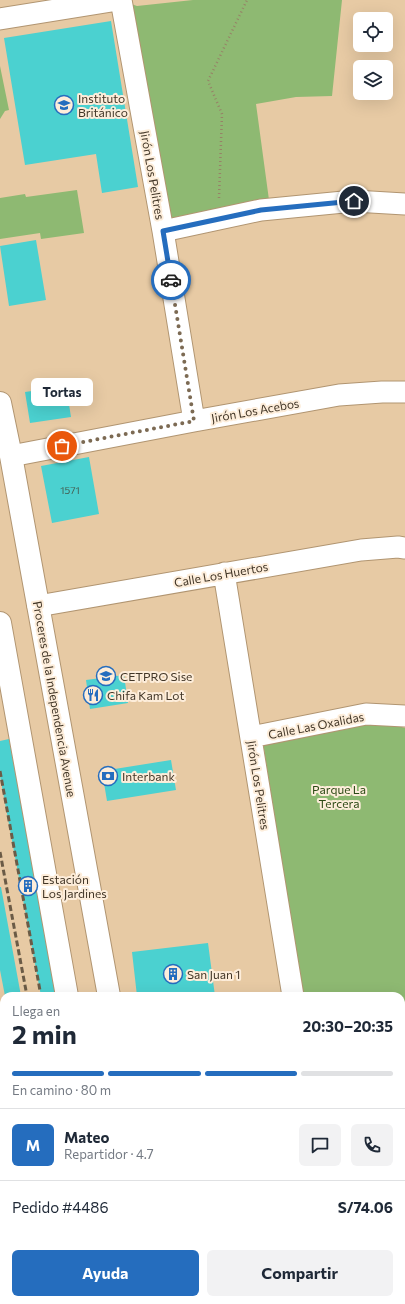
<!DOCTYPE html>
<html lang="es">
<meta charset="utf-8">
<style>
body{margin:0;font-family:Commissioner,sans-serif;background:#f2f2f3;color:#1f2937;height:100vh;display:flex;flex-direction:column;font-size:15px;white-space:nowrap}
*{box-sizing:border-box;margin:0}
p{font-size:13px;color:#747a83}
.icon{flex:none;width:22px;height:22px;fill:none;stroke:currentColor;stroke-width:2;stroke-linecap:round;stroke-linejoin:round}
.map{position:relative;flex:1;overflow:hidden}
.drawer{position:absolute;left:0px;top:992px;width:405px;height:312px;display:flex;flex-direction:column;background:#fff;border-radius:12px 12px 0 0;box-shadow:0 4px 16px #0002}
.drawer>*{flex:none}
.buttons{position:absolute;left:353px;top:12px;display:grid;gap:8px}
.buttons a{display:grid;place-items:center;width:40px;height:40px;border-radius:6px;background:#fff;box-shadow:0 4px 16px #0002;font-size:20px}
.pin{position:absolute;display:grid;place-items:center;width:34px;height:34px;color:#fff;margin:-17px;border:2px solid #fff;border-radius:50%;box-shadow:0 1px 4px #0007}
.courier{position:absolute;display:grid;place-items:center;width:40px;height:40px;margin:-20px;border:3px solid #256dbe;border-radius:50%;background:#fff;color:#222;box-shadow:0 1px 5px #0007}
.bubble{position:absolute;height:28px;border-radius:6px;background:#fff;box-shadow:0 4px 16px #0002;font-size:13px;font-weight:700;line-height:28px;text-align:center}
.overview em{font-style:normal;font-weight:700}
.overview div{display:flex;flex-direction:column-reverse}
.overview{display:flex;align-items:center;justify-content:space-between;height:68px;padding:0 12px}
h1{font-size:26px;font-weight:700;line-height:30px}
.bar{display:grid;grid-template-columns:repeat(4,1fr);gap:6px 4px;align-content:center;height:48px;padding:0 12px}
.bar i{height:5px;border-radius:3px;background:#e0e1e3}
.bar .on{background:#256dbe}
.bar p{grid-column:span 4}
.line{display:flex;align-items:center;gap:10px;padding:0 12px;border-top:1px solid #e0e1e3}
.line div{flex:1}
.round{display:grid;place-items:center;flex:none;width:42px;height:42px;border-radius:6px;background:#f2f2f3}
.button{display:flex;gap:8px;margin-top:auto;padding:8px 12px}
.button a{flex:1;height:46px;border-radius:6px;background:#256dbe;color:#fff;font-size:16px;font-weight:700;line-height:46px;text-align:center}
.button a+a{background:#f2f2f3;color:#1f2937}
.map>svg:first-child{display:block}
</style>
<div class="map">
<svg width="405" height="1304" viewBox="0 0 405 1304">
<rect width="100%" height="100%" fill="#e7caa4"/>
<path fill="#8eb972" d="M193,0H342L332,96L296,97L256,104L269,200L247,203L171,218L131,4L137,6Z
M0,66L9,110L5,111L0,119Z
M77,190L84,233L41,239L40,233L0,239V198L25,194L26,197Z
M391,724L405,728V1050H401V996H303L263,743L359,725Z"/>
<path fill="#4bd1d0" d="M111,21L138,187L102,193L96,154L25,165L4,38Z
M36,240L46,300L9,306L0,246Z
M66,386L71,417L30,423L25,392Z
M89,457L99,514L52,523L41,466Z
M124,675L128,703L90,709L86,680Z
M9,739L57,996H41L0,776V741Z
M171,760L176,790L107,801L102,771Z
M0,887H1L21,996H5L0,970Z
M208,943L215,996H137L132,952Z"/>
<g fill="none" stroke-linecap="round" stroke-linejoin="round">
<defs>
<path id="minor" d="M121,0L163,231L194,421
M0,19L118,0
M163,231L261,210L354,201L405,204
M11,456L194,421L339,395L382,392H405
M224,573L293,996
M38,606L361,550L398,547L405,548
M251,737L366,714L405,716
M401,1150L405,1149
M342,1300L343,1304"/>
<path id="secondary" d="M0,403L11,456L109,996
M0,1240L4,1262
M11,1300V1304
M161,1300L162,1304"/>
<path id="primary" d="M0,623L67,996
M0,1051L4,1074
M45,1300V1304
M124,1300L125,1304"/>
</defs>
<use href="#minor" stroke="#b19571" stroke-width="23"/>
<use href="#secondary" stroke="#b19571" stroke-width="24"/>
<use href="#primary" stroke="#b19571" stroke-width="24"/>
<path stroke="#978267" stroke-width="2.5" stroke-dasharray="1 3" stroke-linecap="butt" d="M219,198L222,114L208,81L247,0"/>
<use href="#minor" stroke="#fff" stroke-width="21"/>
<use href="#secondary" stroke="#fff" stroke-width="22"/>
<use href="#primary" stroke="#fff" stroke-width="22"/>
<path stroke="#6b5b46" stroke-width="3" stroke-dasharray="6 3" stroke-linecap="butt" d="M0,771L41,996
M0,852L27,996
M85,1300L86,1304
M96,1300L97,1304"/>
</g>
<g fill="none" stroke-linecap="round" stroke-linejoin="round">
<path stroke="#7c6a53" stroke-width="4" stroke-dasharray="0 7.2" d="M62,446L194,421L171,280"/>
<path stroke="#256dbe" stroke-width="5" d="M171,280L163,231L261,210L354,201"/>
</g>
<defs>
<symbol id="university-ring" viewBox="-11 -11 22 22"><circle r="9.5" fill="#fdedda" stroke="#256dbe" stroke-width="1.5"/><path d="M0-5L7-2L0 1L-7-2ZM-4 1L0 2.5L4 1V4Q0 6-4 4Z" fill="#256dbe"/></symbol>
<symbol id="restaurant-ring" viewBox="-11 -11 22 22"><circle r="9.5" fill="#fdedda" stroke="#256dbe" stroke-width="1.5"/><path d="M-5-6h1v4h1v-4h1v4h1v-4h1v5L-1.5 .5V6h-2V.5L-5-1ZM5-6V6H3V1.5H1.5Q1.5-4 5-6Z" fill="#256dbe"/></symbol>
<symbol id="bank-ring" viewBox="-11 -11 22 22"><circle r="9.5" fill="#fdedda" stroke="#256dbe" stroke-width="1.5"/><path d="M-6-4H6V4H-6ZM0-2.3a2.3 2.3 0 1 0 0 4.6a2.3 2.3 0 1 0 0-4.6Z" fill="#256dbe"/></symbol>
<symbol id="building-ring" viewBox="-11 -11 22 22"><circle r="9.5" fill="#fdedda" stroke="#256dbe" stroke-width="1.5"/><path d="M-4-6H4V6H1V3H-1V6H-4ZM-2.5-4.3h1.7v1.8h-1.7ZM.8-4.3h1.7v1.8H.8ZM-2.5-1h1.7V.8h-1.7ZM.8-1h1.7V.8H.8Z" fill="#256dbe"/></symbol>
</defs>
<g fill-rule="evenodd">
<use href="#university-ring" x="53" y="94" width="22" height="22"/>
<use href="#university-ring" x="95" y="665" width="22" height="22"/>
<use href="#restaurant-ring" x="82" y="684" width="22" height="22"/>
<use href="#bank-ring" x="97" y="765" width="22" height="22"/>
<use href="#building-ring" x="17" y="875" width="22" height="22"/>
<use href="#building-ring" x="162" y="963" width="22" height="22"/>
</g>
<g text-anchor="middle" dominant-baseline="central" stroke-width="4" stroke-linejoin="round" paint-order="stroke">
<g font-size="10" fill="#445d51">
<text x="70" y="490">1571</text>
</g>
<g font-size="12" fill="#423627" stroke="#fdedda" text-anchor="start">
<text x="78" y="98">Instituto<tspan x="78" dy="14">Británico</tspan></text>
<text x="120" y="676">CETPRO Sise</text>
<text x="107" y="695">Chifa Kam Lot</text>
<text x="122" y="776">Interbank</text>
<text x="42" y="879">Estación<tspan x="42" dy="14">Los Jardines</tspan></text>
<text x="187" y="974">San Juan 1</text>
</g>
<g font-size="12" fill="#423627" stroke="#fdedda">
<text transform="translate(153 175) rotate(80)">Jirón Los Pelitres</text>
<text transform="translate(255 410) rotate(-10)">Jirón Los Acebos</text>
<text transform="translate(221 574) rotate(-10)">Calle Los Huertos</text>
<text transform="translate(55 699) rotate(80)">Proceres de la Independencia Avenue</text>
<text transform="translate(316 725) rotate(-11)">Calle Las Oxalidas</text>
<text transform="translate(259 785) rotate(81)">Jirón Los Pelitres</text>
</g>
<g font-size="12" fill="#2c4a15" stroke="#fdedda">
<text x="339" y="789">Parque La<tspan x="339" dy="14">Tercera</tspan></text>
</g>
</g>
</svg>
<div class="buttons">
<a><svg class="icon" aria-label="locate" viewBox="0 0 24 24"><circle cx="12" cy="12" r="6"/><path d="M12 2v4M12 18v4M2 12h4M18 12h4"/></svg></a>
<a><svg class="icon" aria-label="layers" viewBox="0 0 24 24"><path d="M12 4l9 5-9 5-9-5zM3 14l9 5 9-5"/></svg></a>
</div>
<div class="pin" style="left:62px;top:446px;background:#ea580c"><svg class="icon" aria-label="bag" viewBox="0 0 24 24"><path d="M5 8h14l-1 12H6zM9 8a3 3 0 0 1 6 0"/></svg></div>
<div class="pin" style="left:354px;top:201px;background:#1f2937"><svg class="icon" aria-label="home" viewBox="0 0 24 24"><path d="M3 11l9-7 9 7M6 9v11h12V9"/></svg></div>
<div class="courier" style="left:171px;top:280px"><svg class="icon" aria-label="car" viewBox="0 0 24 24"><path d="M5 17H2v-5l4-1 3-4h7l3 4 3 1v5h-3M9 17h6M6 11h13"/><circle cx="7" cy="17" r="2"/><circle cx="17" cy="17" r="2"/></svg></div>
<div class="bubble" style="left:31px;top:378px;width:62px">Tortas</div>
<section class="drawer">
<div class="overview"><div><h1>2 min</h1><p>Llega en</p></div><em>20:30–20:35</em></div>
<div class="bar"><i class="on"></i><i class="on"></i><i class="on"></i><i></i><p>En camino · 80 m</p></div>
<div class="line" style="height:72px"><b class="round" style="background:#256dbe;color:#fff">M</b><div><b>Mateo</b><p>Repartidor · 4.7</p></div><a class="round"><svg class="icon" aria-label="chat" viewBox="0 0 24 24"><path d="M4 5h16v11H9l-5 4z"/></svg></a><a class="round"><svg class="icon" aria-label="phone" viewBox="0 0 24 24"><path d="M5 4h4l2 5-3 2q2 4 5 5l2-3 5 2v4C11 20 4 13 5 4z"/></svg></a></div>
<div class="line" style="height:52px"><div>Pedido #4486</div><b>S/74.06</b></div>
<div class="button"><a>Ayuda</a><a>Compartir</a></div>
</section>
</div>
